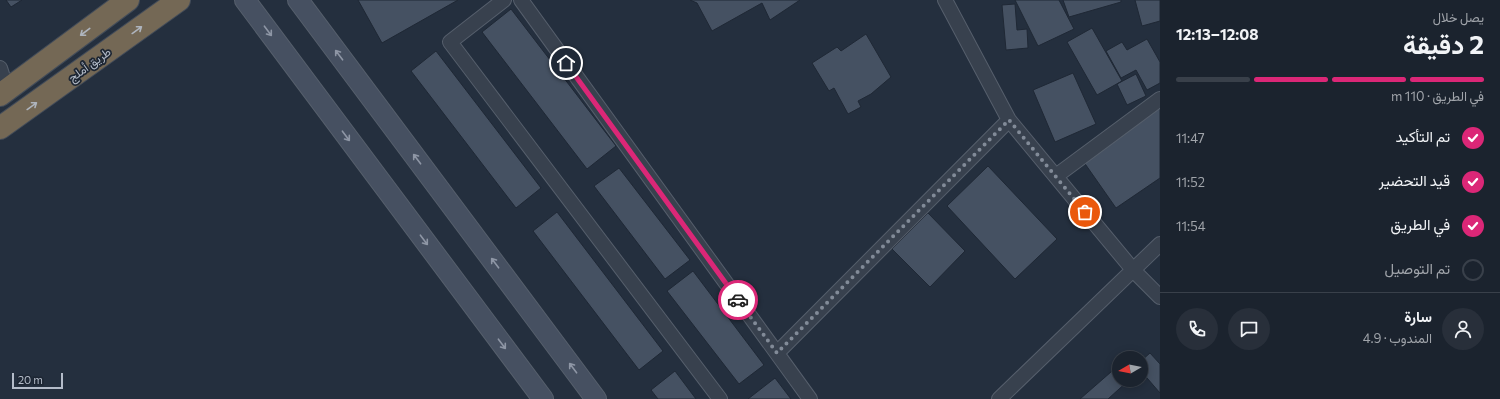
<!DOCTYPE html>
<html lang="ar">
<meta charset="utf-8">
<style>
body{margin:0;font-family:Commissioner,Vazirmatn,sans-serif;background:#282f3a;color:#f1f3f6;direction:rtl;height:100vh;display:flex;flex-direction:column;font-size:15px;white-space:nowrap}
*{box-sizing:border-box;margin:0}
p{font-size:13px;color:#a0a4aa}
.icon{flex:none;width:22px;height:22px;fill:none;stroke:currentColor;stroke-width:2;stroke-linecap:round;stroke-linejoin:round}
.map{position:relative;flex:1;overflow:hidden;direction:ltr}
.drawer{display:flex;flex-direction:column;background:#1b232e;width:340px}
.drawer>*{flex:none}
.needle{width:26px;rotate:260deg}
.buttons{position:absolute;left:1112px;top:351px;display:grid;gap:8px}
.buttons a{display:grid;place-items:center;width:36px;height:36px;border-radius:50%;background:#1b232e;box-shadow:0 2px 10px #0003,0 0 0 1px #39404a;font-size:20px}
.scale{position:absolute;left:12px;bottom:10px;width:51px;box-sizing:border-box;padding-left:4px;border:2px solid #b4bcc9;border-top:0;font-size:11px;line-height:14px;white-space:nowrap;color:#b4bcc9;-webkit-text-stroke:3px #1d2633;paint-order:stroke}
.pin{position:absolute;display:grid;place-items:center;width:34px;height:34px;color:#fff;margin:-17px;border:2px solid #fff;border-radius:50%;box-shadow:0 1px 4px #0007}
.courier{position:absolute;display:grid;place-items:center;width:40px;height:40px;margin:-20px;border:3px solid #db2777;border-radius:50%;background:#fff;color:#222;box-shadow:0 1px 5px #0007}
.headline em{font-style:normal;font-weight:700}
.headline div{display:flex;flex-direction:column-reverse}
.headline{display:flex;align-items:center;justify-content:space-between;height:68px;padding:0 16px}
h1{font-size:26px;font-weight:700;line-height:30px}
.bar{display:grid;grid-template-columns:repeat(4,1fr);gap:6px 4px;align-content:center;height:48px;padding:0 16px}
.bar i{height:5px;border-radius:3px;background:#39404a}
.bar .on{background:#db2777}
.bar p{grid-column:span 4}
.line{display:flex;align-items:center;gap:10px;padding:0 16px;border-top:1px solid #39404a}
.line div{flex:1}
.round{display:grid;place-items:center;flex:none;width:42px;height:42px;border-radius:21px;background:#282f3a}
ol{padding:0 16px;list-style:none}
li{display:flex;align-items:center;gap:12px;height:44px}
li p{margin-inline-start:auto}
li .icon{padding:4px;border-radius:50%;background:#db2777;color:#fff;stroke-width:4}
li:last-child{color:#a0a4aa}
li i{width:22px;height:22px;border:2px solid #39404a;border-radius:50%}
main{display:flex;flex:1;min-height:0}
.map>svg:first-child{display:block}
</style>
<main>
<section class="drawer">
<div class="headline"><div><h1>2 دقيقة</h1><p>يصل خلال</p></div><em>12:08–12:13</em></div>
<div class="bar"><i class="on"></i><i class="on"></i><i class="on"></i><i></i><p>في الطريق · 110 m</p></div>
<ol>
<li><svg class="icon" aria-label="check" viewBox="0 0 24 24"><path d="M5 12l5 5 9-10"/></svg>تم التأكيد<p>11:47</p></li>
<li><svg class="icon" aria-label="check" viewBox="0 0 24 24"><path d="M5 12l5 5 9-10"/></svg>قيد التحضير<p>11:52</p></li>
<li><svg class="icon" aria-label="check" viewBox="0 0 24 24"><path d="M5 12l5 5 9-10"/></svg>في الطريق<p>11:54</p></li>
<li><i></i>تم التوصيل</li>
</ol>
<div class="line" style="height:72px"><a class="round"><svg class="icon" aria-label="person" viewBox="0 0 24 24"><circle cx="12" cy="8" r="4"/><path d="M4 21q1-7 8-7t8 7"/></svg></a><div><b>سارة</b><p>المندوب · 4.9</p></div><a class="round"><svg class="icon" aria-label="chat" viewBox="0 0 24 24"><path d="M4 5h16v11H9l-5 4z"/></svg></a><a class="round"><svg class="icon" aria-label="phone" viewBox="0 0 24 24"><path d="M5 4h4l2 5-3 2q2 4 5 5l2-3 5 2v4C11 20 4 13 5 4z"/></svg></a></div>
</section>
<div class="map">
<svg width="1160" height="399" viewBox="0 0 1160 399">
<rect width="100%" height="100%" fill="#242f3e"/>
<path fill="#455162" stroke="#1f2835" d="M6,0H22L11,7Z
M358,0H458L382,43Z
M690,0H800L770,20L762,3L712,31L697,3Z
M1015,0H1059L1074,29L1038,46Z
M1063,0H1121V2L1069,17Z
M1135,0H1160V21L1142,26Z
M1015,4L1017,30L1027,29L1028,48L1006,50L1002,5Z
M511,9L616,146L587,169L482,32Z
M1092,28L1122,81L1097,95L1067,42Z
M866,34L891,77L871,94L858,101L861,107L848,114L834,88L829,91L812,63L837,47L841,51Z
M1147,39L1160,62V83L1147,90L1136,70L1121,78L1106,51L1122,42L1127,50Z
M436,51L541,188L516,208L411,71Z
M1073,73L1096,124L1055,142L1033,90Z
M1136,74L1146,96L1127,105L1117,84Z
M1160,102V178L1116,208L1081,158Z
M988,166L1057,239L1015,279L947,206Z
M619,168L690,260L665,279L594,186Z
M557,212L663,351L639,370L533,231Z
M928,213L965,251L930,287L892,249Z
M693,271L764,365L739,384L667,291Z
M1150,353L1160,364V393L1141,371V361Z
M1119,365V380H1129L1108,399H1080Z
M675,371L696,399H658L651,390Z
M775,378L791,399H748Z"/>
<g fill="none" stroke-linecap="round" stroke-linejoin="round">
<defs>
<path id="street" d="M504,0L450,42L720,399
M521,0L810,399
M945,0L1009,120L1134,271L1160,297
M0,68L7,90
M1056,176L1160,99
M777,353L1009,120
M999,399L1160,244"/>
<path id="secondary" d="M245,0L543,399
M298,0L596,399"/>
<path id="highway" d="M0,95L128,0
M0,128L179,0"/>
</defs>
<use href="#street" stroke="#565f6c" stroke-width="16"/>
<use href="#secondary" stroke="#565f6c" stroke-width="22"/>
<use href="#highway" stroke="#434c59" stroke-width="24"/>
<use href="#street" stroke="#38414e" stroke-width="14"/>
<use href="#secondary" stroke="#465061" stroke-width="20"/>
<use href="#highway" stroke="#746855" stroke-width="22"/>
</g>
<defs><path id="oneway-shaft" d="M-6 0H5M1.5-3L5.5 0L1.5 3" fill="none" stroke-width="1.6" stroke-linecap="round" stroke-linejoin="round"/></defs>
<g stroke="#aeb4bd">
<use href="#oneway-shaft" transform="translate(137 30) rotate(-36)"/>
<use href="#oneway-shaft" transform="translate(85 32) rotate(143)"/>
<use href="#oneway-shaft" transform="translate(32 106) rotate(-36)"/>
</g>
<g stroke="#8e96a5">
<use href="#oneway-shaft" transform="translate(268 31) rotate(53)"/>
<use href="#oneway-shaft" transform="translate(339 55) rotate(-127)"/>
<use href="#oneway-shaft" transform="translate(346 136) rotate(53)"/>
<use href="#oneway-shaft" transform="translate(417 159) rotate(-127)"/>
<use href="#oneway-shaft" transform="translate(424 240) rotate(53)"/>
<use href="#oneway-shaft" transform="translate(495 263) rotate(-127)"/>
<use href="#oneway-shaft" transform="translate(502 344) rotate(53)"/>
<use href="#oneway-shaft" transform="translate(573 368) rotate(-127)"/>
</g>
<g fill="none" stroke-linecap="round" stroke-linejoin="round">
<path stroke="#828b98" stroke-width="4" stroke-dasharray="0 7.2" d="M738,300L777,353L1009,120L1085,212"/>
<path stroke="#db2777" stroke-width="5" d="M566,63L738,300"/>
</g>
<g text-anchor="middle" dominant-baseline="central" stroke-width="3.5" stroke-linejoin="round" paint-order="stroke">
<g font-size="12" fill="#b4bcc9" stroke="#1d2633">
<text transform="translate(89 64) rotate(-36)">طريق أملج</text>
</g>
</g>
</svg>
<div class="buttons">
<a><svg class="needle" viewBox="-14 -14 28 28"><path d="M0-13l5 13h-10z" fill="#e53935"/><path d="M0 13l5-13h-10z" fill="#a0a4aa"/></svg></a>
</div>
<div class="scale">20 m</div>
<div class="pin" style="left:1085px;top:212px;background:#ea580c"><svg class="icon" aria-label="bag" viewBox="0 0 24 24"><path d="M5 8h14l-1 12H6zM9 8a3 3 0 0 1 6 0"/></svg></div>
<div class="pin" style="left:566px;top:63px;background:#1f2937"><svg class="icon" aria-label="home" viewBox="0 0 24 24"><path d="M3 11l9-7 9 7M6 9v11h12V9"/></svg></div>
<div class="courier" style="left:738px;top:300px"><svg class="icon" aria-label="car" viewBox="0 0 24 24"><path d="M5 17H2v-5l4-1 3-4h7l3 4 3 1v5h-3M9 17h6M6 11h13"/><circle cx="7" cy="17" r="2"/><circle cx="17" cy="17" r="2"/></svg></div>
</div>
</main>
